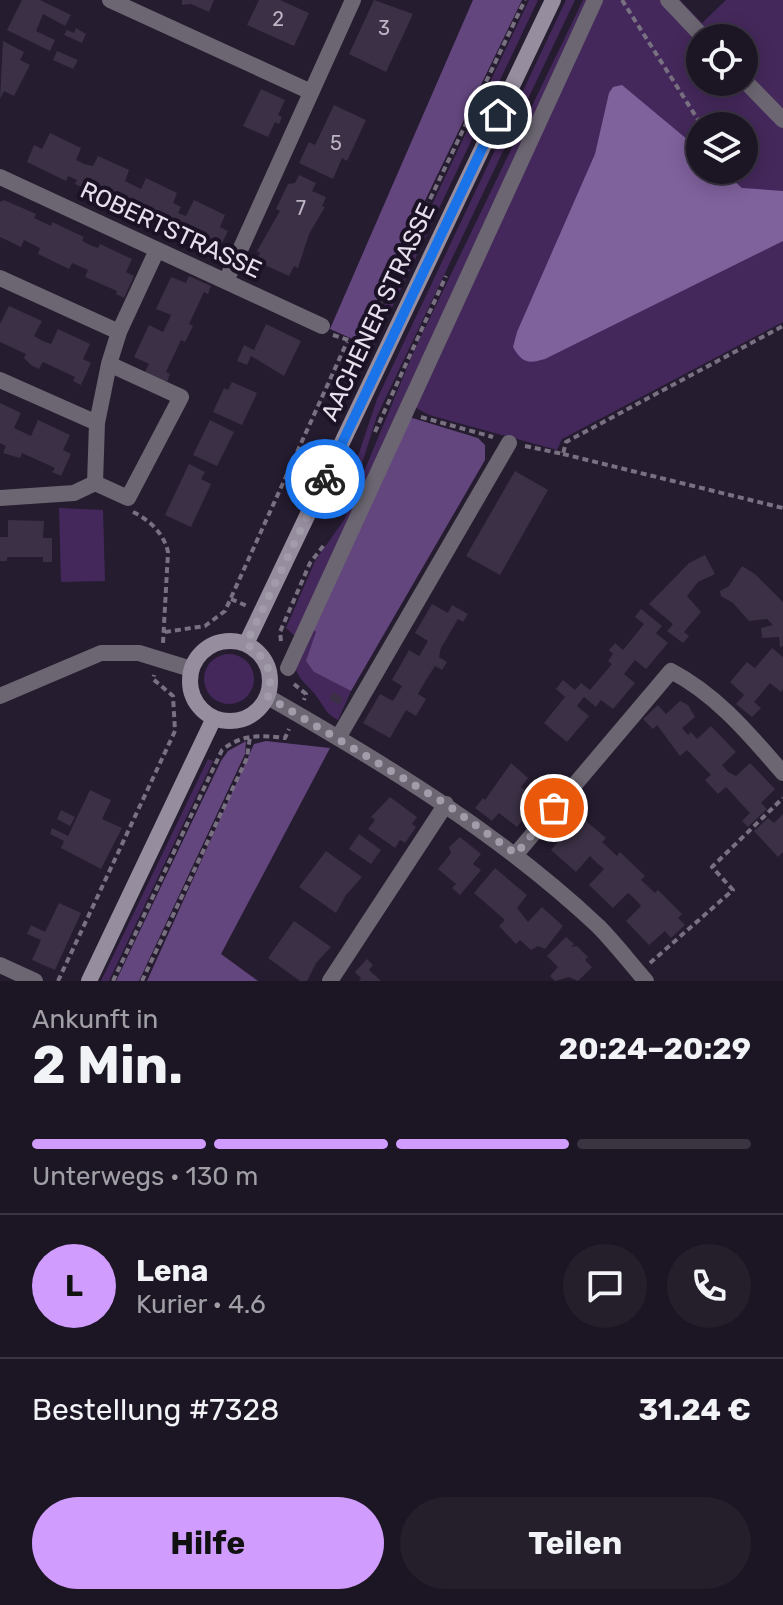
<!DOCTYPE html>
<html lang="de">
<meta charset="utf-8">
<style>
body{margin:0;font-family:Rubik,sans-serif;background:#251e2b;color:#f1f3f6;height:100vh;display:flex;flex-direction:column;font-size:30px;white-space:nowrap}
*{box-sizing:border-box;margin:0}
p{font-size:26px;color:#a09fa6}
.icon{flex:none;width:44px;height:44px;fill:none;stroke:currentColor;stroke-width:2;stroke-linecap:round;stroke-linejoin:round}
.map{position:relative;height:981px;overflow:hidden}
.drawer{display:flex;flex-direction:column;background:#1c1523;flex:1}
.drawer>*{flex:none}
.controls{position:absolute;left:686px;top:24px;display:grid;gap:16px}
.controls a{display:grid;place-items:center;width:72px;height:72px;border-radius:50%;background:#1c1523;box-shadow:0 4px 20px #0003,0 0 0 2px #3a3441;font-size:40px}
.pin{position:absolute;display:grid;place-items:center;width:68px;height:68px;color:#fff;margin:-34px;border:4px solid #fff;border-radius:50%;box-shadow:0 2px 8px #0007}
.courier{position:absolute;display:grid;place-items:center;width:80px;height:80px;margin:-40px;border:6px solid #1a73e8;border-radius:50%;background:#fff;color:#222;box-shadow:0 2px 10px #0007}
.overview em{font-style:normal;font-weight:700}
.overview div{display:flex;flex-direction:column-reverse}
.overview{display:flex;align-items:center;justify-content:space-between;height:136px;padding:0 32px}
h1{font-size:52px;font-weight:700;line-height:60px}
.bar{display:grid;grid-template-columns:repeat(4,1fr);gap:12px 8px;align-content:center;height:96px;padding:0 32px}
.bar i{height:10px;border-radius:6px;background:#3a3441}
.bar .active{background:#d09dff}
.bar p{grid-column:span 4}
.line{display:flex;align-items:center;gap:20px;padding:0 32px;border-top:2px solid #3a3441}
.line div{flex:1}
.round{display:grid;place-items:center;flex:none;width:84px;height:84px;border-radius:42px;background:#251e2b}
.action{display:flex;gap:16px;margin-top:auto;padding:16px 32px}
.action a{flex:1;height:92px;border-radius:48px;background:#d09dff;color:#111;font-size:32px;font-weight:700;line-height:92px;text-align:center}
.action a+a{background:#251e2b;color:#f1f3f6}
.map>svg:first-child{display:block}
</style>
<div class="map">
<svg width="783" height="981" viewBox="0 0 783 981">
<rect width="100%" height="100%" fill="#251c2f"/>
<path fill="#44285b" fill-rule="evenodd" d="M529,0H538L369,356L354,349L365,346Z
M566,0H575L377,416L360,470L354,468L377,399Z
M583,0H592L296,637L286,628L315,561L344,520L414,351Z
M600,0H662L700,39V82H739L783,128V322L562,439L557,450L429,415L411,405ZM700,126H744V170H700Z
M674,0H680L702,23L726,0H783V111L744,73V38H711Z
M59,508L103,510L105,581L61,582Z
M310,626L316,632L314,672L351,691L338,720C325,713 325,708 317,697C307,683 303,686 294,666Z
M204 679a25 25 0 1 1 50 0a25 25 0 1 1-50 0Z
M208,759L213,761L109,981H101Z"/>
<path fill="#64467f" d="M473,0H522L357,341L330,329Z
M406,416L478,438L485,445V460L351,691L314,672L306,661L316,632L310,626Z
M246,741L245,754L139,981H116L221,761L228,751Z
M266,741L330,748L221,954L258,981H147L254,744Z"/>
<path fill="#7f619c" d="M622,85L700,150V170H722L742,188L783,191V241L545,359C528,364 522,363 513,347L517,332L595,154L609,93L613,87Z"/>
<path fill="#3b3045" d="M22,0H40L71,15L65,26L43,14L36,31L55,40L50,51L7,30Z
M182,0H214L209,12L191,4L182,5Z
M259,0H280L309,13L294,46L247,25Z
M374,0L413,14L386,72L349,54Z
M76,28L86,34L82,43L64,35L67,30L74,33Z
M3,41L24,52L20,60L30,65L14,96L4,91L0,99Z
M57,51L78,60L73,69L53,60Z
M261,89L285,100L278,115L282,117L279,124L275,122L268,137L243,126Z
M334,105L366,120L347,161L342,158L333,179L299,163L309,142L315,145Z
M50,133L81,148L76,160L84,164L93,166L98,156L129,170L125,181L141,189L146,178L177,193L173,203L181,207L178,213L186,216L194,200L225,215L220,227L228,231L220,247L212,243L210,247L75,184L77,180L68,176L66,181L27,162L34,145L42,149Z
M299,175L316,183L312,191L326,197L322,206L325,207L309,234L298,268L294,266L289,276L256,261L260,253L257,251L280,211L276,209L288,184L295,183Z
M4,200L36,214L34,218L51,226L52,222L84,237L82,241L90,245L98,248L100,244L132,259L126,272L134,276L124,298L116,294L117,291L85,277L88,270L72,263L69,269L38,254L40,248L24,240L21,247L0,237V202Z
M189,276L211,286L208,294L204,292L189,324L193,326L185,342L181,340L166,372L170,374L167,382L145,372L149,364L134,357L149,325L163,332L167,324L171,315L156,309L171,277L186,283Z
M9,306L42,321L34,336L43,341L51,344L58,329L90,344L83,359L91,363L81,385L73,381L75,377L43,362L39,369L31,365L24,358L26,354L0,342V324Z
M266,324L301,341L284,376L251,356L247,365L237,361L244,345L254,350Z
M232,382L257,393L242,425L213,412L224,388L228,390Z
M0,403L21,413L14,428L31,436L38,420L70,435L63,450L71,454L61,476L52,472L55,468L22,453L20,458L3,453L6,446L0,443Z
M210,420L234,432L217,466L193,455Z
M189,464L205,472L201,479L211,484L191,527L165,515Z
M515,471L548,490L500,575L466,556Z
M8,520L44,521L43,538H52V562H43V557H7V561H0V537H8Z
M705,555L715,574L698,582L687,596L701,612L684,632L689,636L683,643L667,631L673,624L649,604L689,563Z
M742,566L755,574L783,602V646L780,647L779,637L762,638L761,628L773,625L767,619L749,621L733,603L721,596L720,591L729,586Z
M432,604L448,613L452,605L468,614L463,622L458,619L441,648L439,657L447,662L442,670L435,666L426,680L418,694L426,699L416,716L406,710L390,738L363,723L380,694L393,701L402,686L392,680L409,650L419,656L424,648L428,641L415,633Z
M641,609L662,626L656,633L668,643L646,669L635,660L624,674L635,683L613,709L601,700L596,707L584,697L577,706L589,716L567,742L544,723L565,697L556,689L563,680L575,690L581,683L590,690L612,664L608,661L613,654L609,650L615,643L623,650L644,624L635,617Z
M772,648L783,657V689L781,692L770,683L754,702L761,708L752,717L736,704L744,695L730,682L747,662L755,668Z
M333,692L343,698L339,705L329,699Z
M680,701L688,705L695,717L682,728L688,735L691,732L697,739L711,726L736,752L722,765L728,772L736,776L750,763L775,789L761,803L767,809L748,827L742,821L750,813L726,787L718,794L705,780L711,775L687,750L680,756L657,725L653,729L643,719L658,705L666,714Z
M511,763L528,778L521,787L538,801L517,827L499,813L492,821L475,808L483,798L485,800Z
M90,790L111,800L102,819L122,828L101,869L61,848L64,841L50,834L52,828L68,836Z
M390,797L417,817L412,824L416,827L405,843L400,840L395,848L368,829L375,820L371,817Z
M61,810L75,817L70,826L57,819Z
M570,814L576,820L580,816L606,838L602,842L617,856L620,852L645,876L641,880L655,893L658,890L682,914L678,918L685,925L671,938L665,931L649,945L626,921L641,906L635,899L628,893L613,908L589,885L604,869L597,863L590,856L576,872L551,850L564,834L558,828Z
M783,814V852L778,857L754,831L768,818L774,823Z
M359,834L381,850L371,864L349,849Z
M460,837L481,854L473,864L481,870L460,895L452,888L456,884L438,869L451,853L449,847Z
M326,851L362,877L346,895L336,913L299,887Z
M495,868L527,895L517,908L528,922L542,907L563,926L545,949L538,946L531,950L520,940L516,944L499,926L505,920L474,893Z
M59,903L81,913L55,970L32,960L41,940L27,934L31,925L45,932Z
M294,921L331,947L316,963L307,981H300L268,958Z
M566,937L574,944L571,947L577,946L588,957L585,960L592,967L578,981L569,977L555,981L550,976L558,967L547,956Z
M367,959L373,965L369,970L381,981H359L361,978L355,972Z"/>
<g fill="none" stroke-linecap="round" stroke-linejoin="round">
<path stroke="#797181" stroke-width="4" stroke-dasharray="6 4" stroke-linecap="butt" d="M622,0L702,126
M333,335L361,344L525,0
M421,417L493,437
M375,432L446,276
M525,446L563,454L566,442L783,326
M563,454L783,508
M133,512C150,520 164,534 168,552L163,643
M231,599L247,606
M165,632L205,626L225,611L347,342
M281,641L280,632L310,563L324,545
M294,684L306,694L304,700
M650,963L733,890L712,867L783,798
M58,981L175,731L173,696L153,679L154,675
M113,981L222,750C242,734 260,735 285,738L289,729
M142,981L247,758L250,736"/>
<path stroke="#6b6671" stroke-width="16" d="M110,0L311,92
M668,0L704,38
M744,80L783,120
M0,177L322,326
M0,278L119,332
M226,281L353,0
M109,364L181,397L128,498L95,483L97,423Z
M109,364L119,332L157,250
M0,380L97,423
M0,498L74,493L95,483
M288,668L595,0
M0,696L101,653H139L191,669
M268,697C385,764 499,833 598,926C615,943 630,963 646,981
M338,738L509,443
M516,854L671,671C717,695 749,734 783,773
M0,965L35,981
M330,981L446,804"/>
<path stroke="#968e9f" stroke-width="16" d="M190 681a40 40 0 1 1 80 0a40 40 0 1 1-80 0Z
M246,644L553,0
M89,981L214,718"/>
</g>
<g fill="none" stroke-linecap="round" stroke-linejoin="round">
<path stroke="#a29baa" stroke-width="8" stroke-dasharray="0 14.4" d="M325,479L246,644C267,657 274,673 268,697L446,804L516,854L554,808"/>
<path stroke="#1a73e8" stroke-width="10" d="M325,479L498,115"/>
</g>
<g text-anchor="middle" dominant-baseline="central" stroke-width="8" stroke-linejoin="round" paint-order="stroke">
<g font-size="20" fill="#bbb4c3">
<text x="278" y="19">2</text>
<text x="384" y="28">3</text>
<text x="336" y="143">5</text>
<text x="301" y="208">7</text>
</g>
<g font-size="24" fill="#e6e0ed" stroke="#1c1225">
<text transform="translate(171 230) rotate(25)">ROBERTSTRASSE</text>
<text transform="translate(378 312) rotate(-65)">AACHENER STRASSE</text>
</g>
</g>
</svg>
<div class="controls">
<a><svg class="icon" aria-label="locate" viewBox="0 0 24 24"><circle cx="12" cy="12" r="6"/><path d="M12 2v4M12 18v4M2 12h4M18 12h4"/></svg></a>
<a><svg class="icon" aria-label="layers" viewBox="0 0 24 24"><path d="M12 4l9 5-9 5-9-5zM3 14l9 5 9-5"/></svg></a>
</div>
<div class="pin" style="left:554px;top:808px;background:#ea580c"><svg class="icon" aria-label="bag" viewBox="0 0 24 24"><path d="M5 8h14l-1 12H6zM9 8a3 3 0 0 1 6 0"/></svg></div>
<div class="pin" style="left:498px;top:115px;background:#1f2937"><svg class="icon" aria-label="home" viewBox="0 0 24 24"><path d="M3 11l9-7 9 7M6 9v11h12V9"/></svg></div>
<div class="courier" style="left:325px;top:479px"><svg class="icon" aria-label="bike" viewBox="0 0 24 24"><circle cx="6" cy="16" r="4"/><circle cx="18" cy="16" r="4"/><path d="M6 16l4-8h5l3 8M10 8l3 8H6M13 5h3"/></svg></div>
</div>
<section class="drawer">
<div class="overview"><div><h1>2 Min.</h1><p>Ankunft in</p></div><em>20:24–20:29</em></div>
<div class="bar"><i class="active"></i><i class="active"></i><i class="active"></i><i></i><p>Unterwegs · 130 m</p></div>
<div class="line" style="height:144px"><b class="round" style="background:#d09dff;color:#111">L</b><div><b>Lena</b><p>Kurier · 4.6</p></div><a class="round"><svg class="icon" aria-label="chat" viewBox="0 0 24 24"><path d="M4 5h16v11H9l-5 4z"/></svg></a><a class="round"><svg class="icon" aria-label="phone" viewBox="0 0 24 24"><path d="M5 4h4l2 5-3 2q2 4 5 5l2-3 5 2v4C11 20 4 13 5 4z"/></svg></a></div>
<div class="line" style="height:104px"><div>Bestellung #7328</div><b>31.24 €</b></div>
<div class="action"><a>Hilfe</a><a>Teilen</a></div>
</section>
